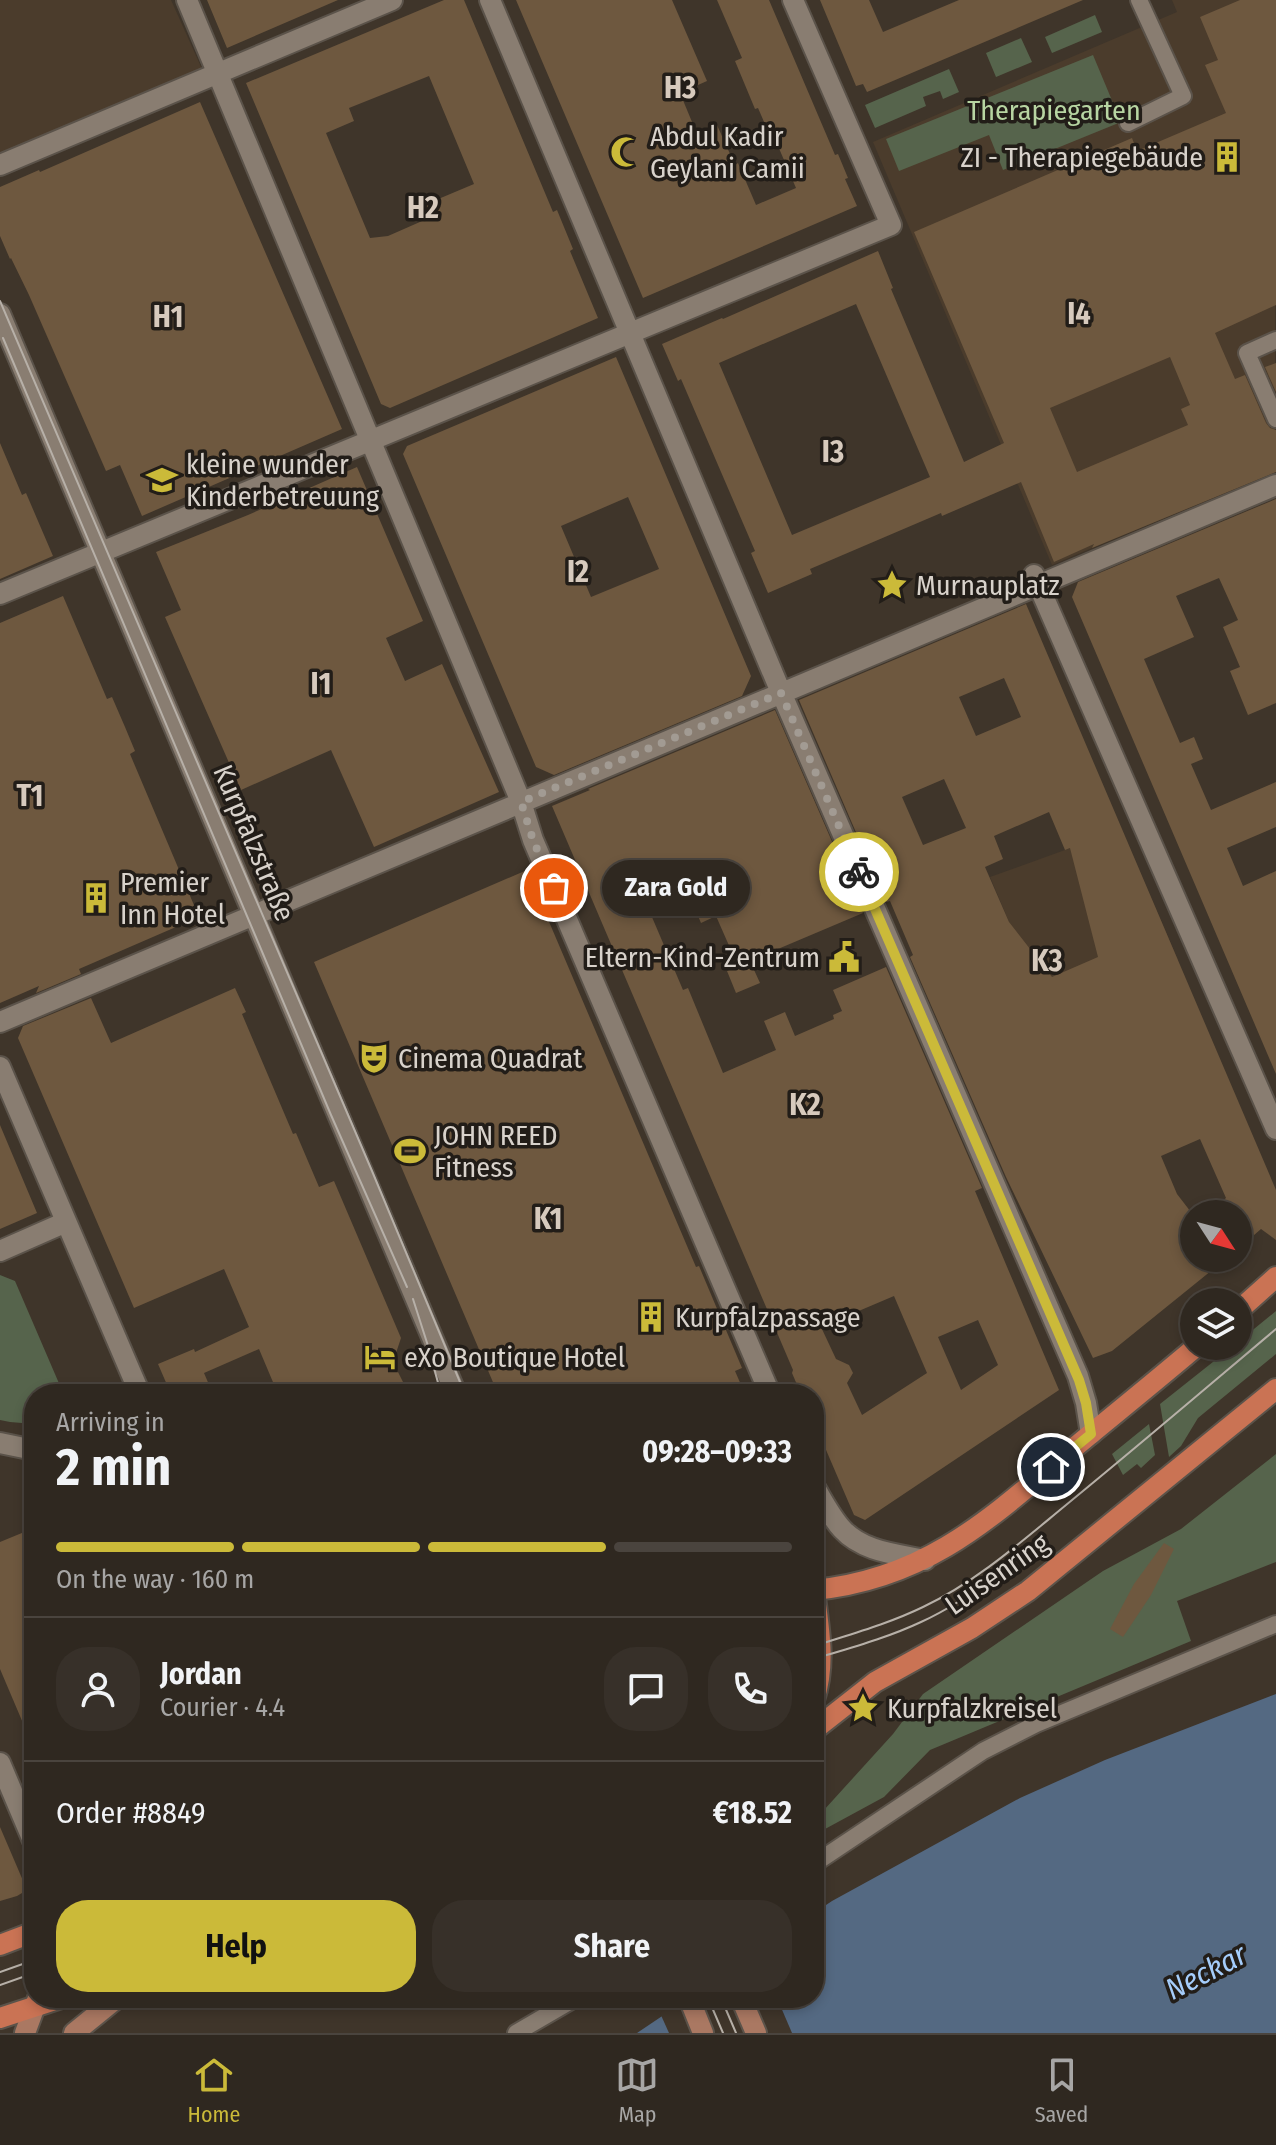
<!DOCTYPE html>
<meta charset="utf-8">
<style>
body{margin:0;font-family:"Fira Sans Condensed",sans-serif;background:#373029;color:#f1f3f6;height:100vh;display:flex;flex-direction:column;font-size:30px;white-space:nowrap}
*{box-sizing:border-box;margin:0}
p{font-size:26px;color:#a7a6a5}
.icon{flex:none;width:44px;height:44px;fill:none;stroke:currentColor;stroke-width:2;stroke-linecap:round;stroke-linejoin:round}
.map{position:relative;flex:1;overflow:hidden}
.side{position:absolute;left:24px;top:1384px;width:800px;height:624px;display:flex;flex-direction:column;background:#2f2820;border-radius:32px;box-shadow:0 4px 12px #0003,0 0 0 2px #4a443e}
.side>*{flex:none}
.needle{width:52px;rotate:126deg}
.buttons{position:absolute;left:1180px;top:1200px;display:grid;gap:16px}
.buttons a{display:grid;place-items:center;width:72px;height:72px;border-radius:50%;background:#2f2820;box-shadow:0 4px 12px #0003,0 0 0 2px #4a443e;font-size:40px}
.pin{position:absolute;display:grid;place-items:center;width:68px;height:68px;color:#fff;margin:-34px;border:4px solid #fff;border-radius:50%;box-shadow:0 2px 8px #0007}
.courier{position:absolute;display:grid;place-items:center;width:80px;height:80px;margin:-40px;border:6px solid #cbba39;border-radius:50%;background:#fff;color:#222;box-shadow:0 2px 10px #0007}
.bubble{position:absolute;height:56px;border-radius:28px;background:#2f2820;box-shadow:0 4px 12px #0003,0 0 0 2px #4a443e;font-size:26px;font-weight:700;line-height:56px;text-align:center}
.overview em{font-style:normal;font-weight:700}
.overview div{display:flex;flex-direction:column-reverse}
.overview{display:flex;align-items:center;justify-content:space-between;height:136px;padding:0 32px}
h1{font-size:52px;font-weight:700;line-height:60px}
.bar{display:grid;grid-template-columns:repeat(4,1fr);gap:12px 8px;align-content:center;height:96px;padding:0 32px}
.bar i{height:10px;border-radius:6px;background:#4a443e}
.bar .selected{background:#cbba39}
.bar p{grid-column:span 4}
.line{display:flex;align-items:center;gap:20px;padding:0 32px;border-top:2px solid #4a443e}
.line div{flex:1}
.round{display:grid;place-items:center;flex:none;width:84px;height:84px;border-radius:32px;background:#373029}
.action{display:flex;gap:16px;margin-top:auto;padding:16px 32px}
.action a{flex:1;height:92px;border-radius:32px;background:#cbba39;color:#111;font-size:32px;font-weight:700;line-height:92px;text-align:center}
.action a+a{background:#373029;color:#f1f3f6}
.tab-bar{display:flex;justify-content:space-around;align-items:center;height:112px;border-top:2px solid #4a443e;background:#2f2820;font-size:22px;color:#a7a6a5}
.tab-bar a{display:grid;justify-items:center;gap:4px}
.tab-bar .selected{color:#cbba39}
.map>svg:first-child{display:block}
</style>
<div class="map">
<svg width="1276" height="2033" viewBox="0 0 1276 2033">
<rect width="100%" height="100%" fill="#3f352a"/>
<path fill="#4b3c2c" d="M0,0H171L202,69L0,153Z
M1172,0H1276L1275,470L1052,565L873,142L1177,12Z
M1120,826L1178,960L956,1056L1009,922L990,877L1065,850Z"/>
<path fill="#56644c" d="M1095,15L1102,32L1052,53L1045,37Z
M1021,38L1032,62L996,77L986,53Z
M1093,55L1121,122L1003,170L989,135L899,171L886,139Z
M949,69L959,92L943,99L940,91L923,97L926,106L875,128L865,105Z
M0,1275L15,1281L61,1388L59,1394H34V1424L10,1422L0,1420Z
M1276,1311V1354L1198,1418L1181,1446L1169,1457L1160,1404L1233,1346H1238V1342Z
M1149,1424L1155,1455L1141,1468L1137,1464L1123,1475L1112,1454Z
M1276,1454V1562L1177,1601L1191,1641L930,1750L884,1797L814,1835V1821L893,1734L923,1694L1103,1571L1181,1529Z"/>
<path fill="#546982" d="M1276,1694V2033H637L689,1998H814V1913L832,1901L1020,1798L1105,1760Z"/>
<path fill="#3f352a" d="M682,1998H777L792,2033H669L660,2013Z"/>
<path fill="#6e583f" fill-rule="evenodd" d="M207,0H338L227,48Z
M444,0H464L553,212L557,210L573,249L570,251L598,318L390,408L381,404L246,83ZM429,76L474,184L424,205L429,218L388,236L370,238L326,133L354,121L349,108Z
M516,0H672L707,81L680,93L697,134L717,125L735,165L738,163L756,205L796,188L778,146L775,147L758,108L755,109L735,61L742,58L717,0H769L835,155L838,154L848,178L845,179L857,206L643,298Z
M820,0H869L883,32L959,0H1083L867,92L863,84L856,86Z
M1240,0H1276V305L1215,333L1235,379L1245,375L1266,423L1270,428L1276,430V472L1092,548L1094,544L1054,562L1021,482L942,516L941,513L810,569L812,574L768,593L751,553L755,551L681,379L678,381L662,344L722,318L723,319L878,251L893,288L891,289L964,462L1004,443L914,232L1132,138L1137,151L1226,113L1205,65L1218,60L1200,17ZM856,304L930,477L792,535L719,363ZM1170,357L1190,405L1181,409L1188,425L1077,472L1050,408Z
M200,102L342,429L142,516L120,465L106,471L29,295L11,258L10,259L0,236V187L39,170L40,172Z
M616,357L751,676L742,696L554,775L536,767L403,454L407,446ZM628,497L659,569L591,597L561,526Z
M1276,363V392L1265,367Z
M0,443L22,495L26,493L53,556L0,579Z
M357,467L423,621L386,638L405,681L442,664L499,792L374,847L331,750L241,790L165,617L181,610L156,552L248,515Z
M1276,499V703L1248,715L1230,671L1240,667L1223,627L1238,620L1219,578L1176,596L1194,637L1144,659L1180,743L1194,737L1203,759L1191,764L1211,810L1276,782V827L1227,848L1243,886L1276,871V1074L1072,597L1078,582Z
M63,596L107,699L112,697L125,727L135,751L130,754L199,917L79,969L81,974L36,993L39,986L0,1003V623Z
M1026,604L1276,1190V1240L1261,1229L1238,1249V1214H1206L1226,1198L1200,1139L1161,1156L1177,1194L1194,1216V1258H1227L1112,1351L1093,1358L1006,1177L910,957L913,955L890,901L886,902L799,700ZM1004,678L1021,717L976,736L959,697ZM944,779L966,828L923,845L902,797ZM1049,812L1065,850L1070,848L1098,957L1052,977L1009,922L985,867L1003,859L994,836Z
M775,710L863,913L738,966L716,916L701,923L688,893L649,910L683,990L688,988L723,1073L776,1050L764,1021L785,1012L795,1036L834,1019L833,1015L842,1011L833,990L886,967L982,1188L975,1191L1059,1390L865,1520L854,1515L814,1422V1394H801L792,1373L793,1370L552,806L590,790L588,789ZM894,1296L927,1373L862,1415L847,1383L853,1373L849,1365L836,1359L821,1327ZM978,1320L998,1365L961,1390L938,1337Z
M527,870L696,1267L699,1266L742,1368L735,1371L745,1394H498L314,962Z
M750,961L760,983L736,993L727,971Z
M235,988L246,1012L242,1014L293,1134L296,1133L319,1187L334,1181L401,1338L393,1362L409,1394H278L259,1349L204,1373L213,1394H171L158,1364L194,1349L195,1352L249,1327L224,1269L134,1308L18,1038L23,1026L91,998L111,1043Z
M0,1125L37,1213L0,1229Z
M34,1528V1749L0,1669V1542Z
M1164,1543L1174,1549L1151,1595L1123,1637L1110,1629L1134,1584Z
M0,1827L27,1890L17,1896L0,1901Z"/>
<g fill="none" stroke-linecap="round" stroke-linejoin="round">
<defs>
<path id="lane" d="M1128,123L1183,96L1139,0
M1276,340L1247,353L1276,419
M814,1864L983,1751L1036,1724L1276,1624
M516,2033L576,1998"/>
<path id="street" d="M187,0L521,802L533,840L770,1394
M490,0L777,683L1078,1376L1086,1403L1091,1434
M0,165L392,0
M0,314L456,1394
M1034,575L1276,1129
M0,594L891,225L793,0
M0,1022L1276,485
M0,1067L140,1394
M0,1251L66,1222
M0,1443L34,1450
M814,1486C823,1501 831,1517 842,1529C863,1552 897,1554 925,1560
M0,1763L34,1843"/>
<path id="secondary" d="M689,1998L703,2033
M741,1998L756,2033
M25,2033L38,1998
M74,2033L117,1998"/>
<path id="primary" d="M1238,1311L1276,1277
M814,1590C928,1579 992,1517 1075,1447C1116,1413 1157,1380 1197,1346
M814,1700C826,1664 819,1628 814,1590
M814,1730L875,1682L972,1628L1028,1591L1276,1389
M0,1945L34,1932
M0,2018L61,1998"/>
</defs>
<use href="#lane" stroke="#5b534a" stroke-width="20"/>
<use href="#street" stroke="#5b534a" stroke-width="24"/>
<use href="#secondary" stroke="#5b534a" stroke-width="24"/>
<use href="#primary" stroke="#5b534a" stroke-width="24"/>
<use href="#lane" stroke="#897d71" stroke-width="16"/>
<use href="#street" stroke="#897d71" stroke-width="20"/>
<use href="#secondary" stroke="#aa7862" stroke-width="20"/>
<use href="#primary" stroke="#ca7354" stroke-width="20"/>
<path stroke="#b7b0a8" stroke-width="2" d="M0,301L372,1171L465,1394
M3,338L331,1115L407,1287
M413,1299L429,1349L441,1394
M814,1646C851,1634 888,1624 923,1607C976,1582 1021,1542 1066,1505C1137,1447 1206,1388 1276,1329
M814,1659C850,1648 887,1638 921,1622C950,1609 976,1591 1001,1572
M0,1972L34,1960
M0,1985L34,1973
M708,1998L723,2033
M721,1998L736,2033"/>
</g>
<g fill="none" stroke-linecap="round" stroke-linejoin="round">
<path stroke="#a29b93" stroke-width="8" stroke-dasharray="0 14.4" d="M554,888L533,840L521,802L781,693L859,872"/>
<path stroke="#cbba39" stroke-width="10" d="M859,872L1079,1380L1086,1403L1091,1434L1051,1467"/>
</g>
<defs>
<symbol id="mosque-bare" viewBox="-9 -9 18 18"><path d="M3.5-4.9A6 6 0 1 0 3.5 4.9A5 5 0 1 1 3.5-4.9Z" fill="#cbba39" stroke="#221d18" stroke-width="2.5" paint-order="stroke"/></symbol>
<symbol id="building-bare" viewBox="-9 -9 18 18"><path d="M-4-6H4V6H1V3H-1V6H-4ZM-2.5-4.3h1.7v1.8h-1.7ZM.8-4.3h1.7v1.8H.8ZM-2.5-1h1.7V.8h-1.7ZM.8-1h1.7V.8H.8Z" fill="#cbba39" stroke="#221d18" stroke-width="2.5" paint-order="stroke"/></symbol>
<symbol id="school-bare" viewBox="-9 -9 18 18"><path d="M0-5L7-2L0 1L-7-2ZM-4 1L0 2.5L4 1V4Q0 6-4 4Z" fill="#cbba39" stroke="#221d18" stroke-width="2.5" paint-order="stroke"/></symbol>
<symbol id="sight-bare" viewBox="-9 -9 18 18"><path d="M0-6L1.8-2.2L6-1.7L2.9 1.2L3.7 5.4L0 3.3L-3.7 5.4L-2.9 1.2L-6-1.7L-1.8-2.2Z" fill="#cbba39" stroke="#221d18" stroke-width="2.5" paint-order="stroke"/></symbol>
<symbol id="civic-bare" viewBox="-9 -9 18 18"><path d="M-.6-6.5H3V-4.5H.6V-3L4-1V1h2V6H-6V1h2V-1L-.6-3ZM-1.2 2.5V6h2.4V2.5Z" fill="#cbba39" stroke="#221d18" stroke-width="2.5" paint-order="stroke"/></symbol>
<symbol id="theatre-bare" viewBox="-9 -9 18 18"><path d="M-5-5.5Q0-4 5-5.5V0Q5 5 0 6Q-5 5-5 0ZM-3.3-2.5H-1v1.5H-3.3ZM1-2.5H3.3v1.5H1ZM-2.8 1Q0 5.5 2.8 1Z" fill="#cbba39" stroke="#221d18" stroke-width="2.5" paint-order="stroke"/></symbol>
<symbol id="stadium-bare" viewBox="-9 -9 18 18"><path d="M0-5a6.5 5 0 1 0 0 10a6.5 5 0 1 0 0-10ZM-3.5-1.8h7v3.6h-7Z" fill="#cbba39" stroke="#221d18" stroke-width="2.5" paint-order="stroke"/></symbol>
<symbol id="hotel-bare" viewBox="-9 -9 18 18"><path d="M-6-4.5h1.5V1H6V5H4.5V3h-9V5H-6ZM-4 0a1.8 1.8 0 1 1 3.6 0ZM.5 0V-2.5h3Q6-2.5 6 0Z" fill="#cbba39" stroke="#221d18" stroke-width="2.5" paint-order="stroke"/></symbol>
</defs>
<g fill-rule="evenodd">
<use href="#mosque-bare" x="604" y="130" width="44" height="44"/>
<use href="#building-bare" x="1205" y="135" width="44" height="44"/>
<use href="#school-bare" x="140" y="458" width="44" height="44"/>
<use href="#sight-bare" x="870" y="563" width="44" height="44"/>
<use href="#building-bare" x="74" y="876" width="44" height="44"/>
<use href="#civic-bare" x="822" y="935" width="44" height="44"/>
<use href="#theatre-bare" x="352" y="1036" width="44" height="44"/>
<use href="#stadium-bare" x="388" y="1129" width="44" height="44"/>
<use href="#building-bare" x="629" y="1295" width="44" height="44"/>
<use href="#hotel-bare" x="358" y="1335" width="44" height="44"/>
<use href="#sight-bare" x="841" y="1686" width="44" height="44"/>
</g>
<g text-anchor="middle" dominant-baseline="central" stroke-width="7" stroke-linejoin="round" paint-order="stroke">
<g font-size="28" fill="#b7d5a2" stroke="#221d18">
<text x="1054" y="110">Therapiegarten</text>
</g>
<g font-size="28" fill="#d8d2cb" stroke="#221d18" text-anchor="start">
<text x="650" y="136">Abdul Kadir<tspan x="650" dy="32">Geylani Camii</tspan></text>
<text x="1203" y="157" text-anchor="end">ZI - Therapiegebäude</text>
<text x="186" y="464">kleine wunder<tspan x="186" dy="32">Kinderbetreuung</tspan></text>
<text x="916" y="585">Murnauplatz</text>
<text x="120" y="882">Premier<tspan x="120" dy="32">Inn Hotel</tspan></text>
<text x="820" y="957" text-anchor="end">Eltern-Kind-Zentrum</text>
<text x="398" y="1058">Cinema Quadrat</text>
<text x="434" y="1135">JOHN REED<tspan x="434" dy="32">Fitness</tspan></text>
<text x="675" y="1317">Kurpfalzpassage</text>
<text x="404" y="1357">eXo Boutique Hotel</text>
<text x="887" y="1708">Kurpfalzkreisel</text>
</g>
<g font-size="28" fill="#d8d2cb" stroke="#221d18">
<text transform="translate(254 843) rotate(67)">Kurpfalzstraße</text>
<text transform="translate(997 1574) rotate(-35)">Luisenring</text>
</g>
<g font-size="30" font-weight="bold" fill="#d7cabd" stroke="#221d18">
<text x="680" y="88">H3</text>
<text x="423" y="208">H2</text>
<text x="1079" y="314">I4</text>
<text x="168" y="317">H1</text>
<text x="833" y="452">I3</text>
<text x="578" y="572">I2</text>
<text x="321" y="684">I1</text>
<text x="30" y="796">T1</text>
<text x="1047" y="961">K3</text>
<text x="805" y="1105">K2</text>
<text x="548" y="1219">K1</text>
</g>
<g font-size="30" font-style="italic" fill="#a5cdfb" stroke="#221d18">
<text transform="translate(1206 1972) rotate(-27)">Neckar</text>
</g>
</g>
</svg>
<div class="buttons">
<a><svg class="needle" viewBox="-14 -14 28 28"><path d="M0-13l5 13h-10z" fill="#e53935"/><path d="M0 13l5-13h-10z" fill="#a7a6a5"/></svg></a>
<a><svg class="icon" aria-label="layers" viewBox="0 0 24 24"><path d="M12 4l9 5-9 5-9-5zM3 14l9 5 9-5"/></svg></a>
</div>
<div class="pin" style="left:554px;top:888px;background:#ea580c"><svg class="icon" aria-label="bag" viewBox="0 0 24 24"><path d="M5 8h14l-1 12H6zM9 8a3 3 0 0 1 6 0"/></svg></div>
<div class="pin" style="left:1051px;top:1467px;background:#1f2937"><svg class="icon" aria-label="home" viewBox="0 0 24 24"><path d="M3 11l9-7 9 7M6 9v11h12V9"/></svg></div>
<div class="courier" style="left:859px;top:872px"><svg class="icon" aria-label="bike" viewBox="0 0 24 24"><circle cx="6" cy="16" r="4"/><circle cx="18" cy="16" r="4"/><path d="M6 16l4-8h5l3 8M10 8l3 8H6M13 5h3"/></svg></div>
<div class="bubble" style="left:602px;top:860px;width:148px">Zara Gold</div>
<section class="side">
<div class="overview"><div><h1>2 min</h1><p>Arriving in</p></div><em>09:28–09:33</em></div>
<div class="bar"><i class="selected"></i><i class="selected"></i><i class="selected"></i><i></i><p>On the way · 160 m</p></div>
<div class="line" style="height:144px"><a class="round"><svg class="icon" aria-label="person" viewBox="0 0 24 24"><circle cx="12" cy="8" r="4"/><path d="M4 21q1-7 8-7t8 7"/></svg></a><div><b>Jordan</b><p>Courier · 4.4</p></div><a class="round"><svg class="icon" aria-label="chat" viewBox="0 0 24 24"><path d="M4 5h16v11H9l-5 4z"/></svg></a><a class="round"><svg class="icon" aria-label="phone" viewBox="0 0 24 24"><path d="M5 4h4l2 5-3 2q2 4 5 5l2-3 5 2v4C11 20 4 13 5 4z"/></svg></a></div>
<div class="line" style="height:104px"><div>Order #8849</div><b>€18.52</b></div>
<div class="action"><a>Help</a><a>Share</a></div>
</section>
</div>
<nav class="tab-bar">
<a class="selected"><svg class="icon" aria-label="home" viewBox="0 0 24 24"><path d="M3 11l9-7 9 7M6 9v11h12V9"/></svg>Home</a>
<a><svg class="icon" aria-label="map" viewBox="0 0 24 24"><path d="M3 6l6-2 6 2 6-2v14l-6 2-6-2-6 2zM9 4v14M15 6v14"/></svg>Map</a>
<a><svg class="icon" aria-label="saved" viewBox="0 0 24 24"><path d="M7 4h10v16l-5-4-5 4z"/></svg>Saved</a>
</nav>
